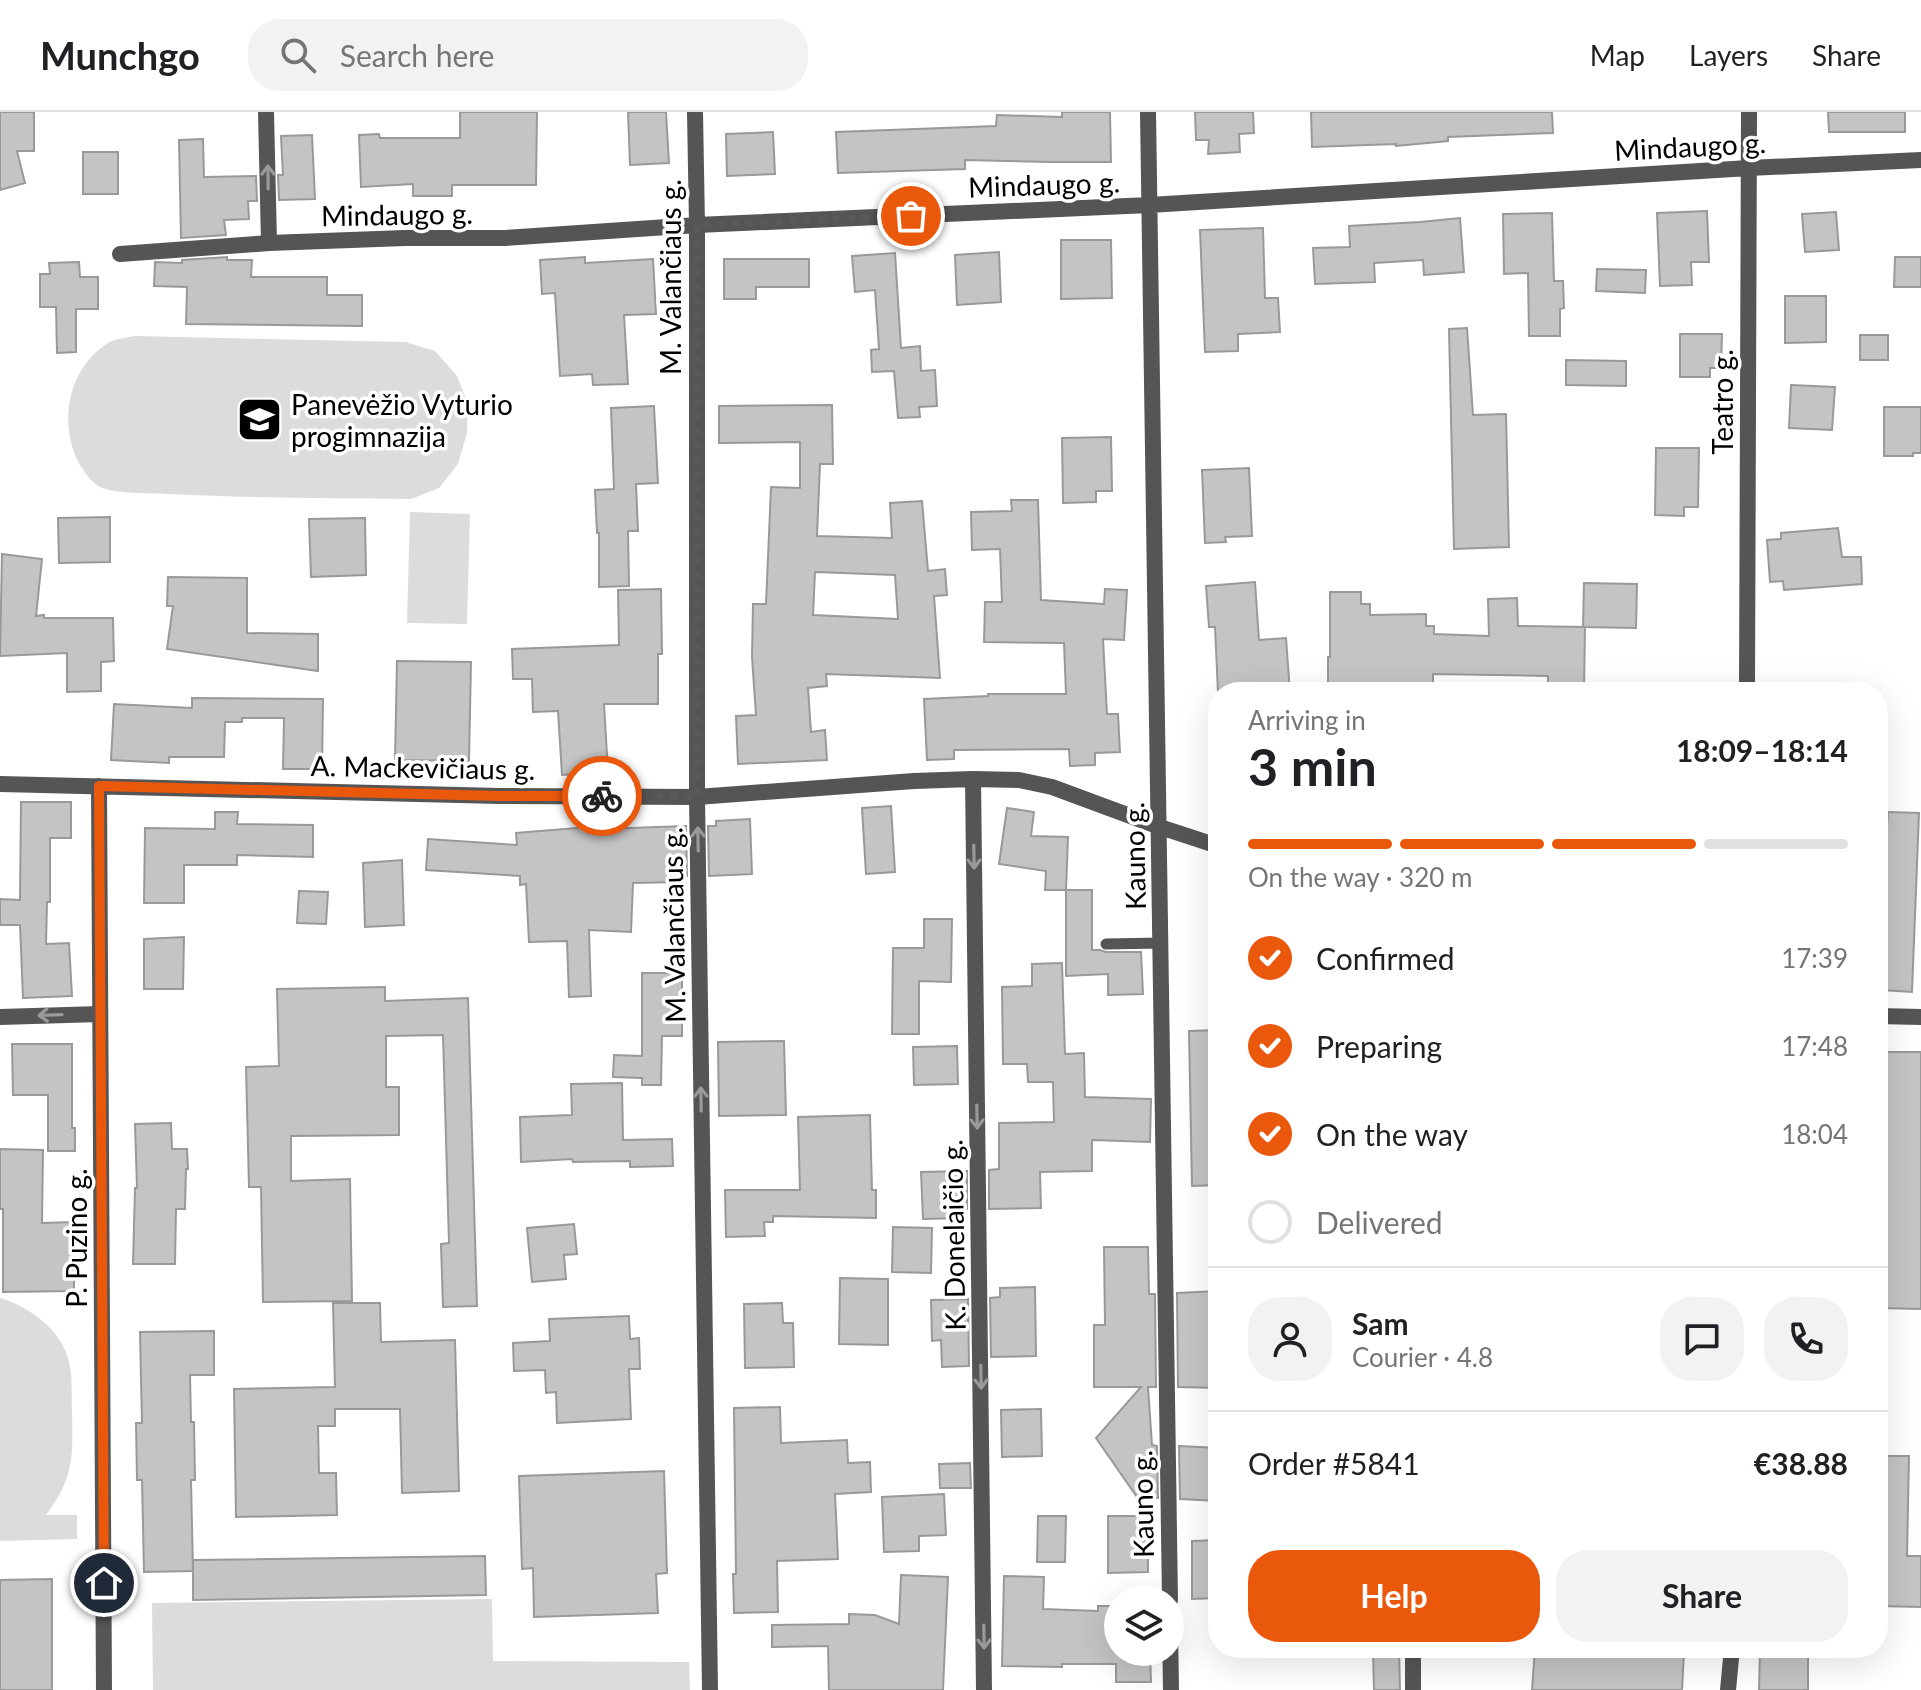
<!DOCTYPE html>
<meta charset="utf-8">
<style>
body{margin:0;font-family:Lato,sans-serif;background:#f2f2f2;color:#202124;height:100vh;display:flex;flex-direction:column;font-size:30px;white-space:nowrap}
*{box-sizing:border-box;margin:0}
p{font-size:26px;color:#757577}
.icon{flex:none;width:44px;height:44px;fill:none;stroke:currentColor;stroke-width:2;stroke-linecap:round;stroke-linejoin:round}
.map{position:relative;flex:1;overflow:hidden}
.drawer{position:absolute;left:1208px;top:570px;width:680px;height:976px;display:flex;flex-direction:column;background:#fff;border-radius:32px;box-shadow:0 8px 32px #0002}
.drawer>*{flex:none}
.buttons{position:absolute;left:1104px;top:1474px;display:grid;gap:16px}
.buttons a{display:grid;place-items:center;width:80px;height:80px;border-radius:50%;background:#fff;box-shadow:0 8px 32px #0002;font-size:40px}
.pin{position:absolute;display:grid;place-items:center;width:68px;height:68px;color:#fff;margin:-34px;border:4px solid #fff;border-radius:50%;box-shadow:0 2px 8px #0007}
.courier{position:absolute;display:grid;place-items:center;width:80px;height:80px;margin:-40px;border:6px solid #ea580c;border-radius:50%;background:#fff;color:#222;box-shadow:0 2px 10px #0007}
.headline em{font-style:normal;font-weight:700}
.headline div{display:flex;flex-direction:column-reverse}
.headline{display:flex;align-items:center;justify-content:space-between;height:136px;padding:0 40px}
h1{font-size:52px;font-weight:700;line-height:60px}
.bar{display:grid;grid-template-columns:repeat(4,1fr);gap:12px 8px;align-content:center;height:96px;padding:0 40px}
.bar i{height:10px;border-radius:6px;background:#e0e0e0}
.bar .on{background:#ea580c}
.bar p{grid-column:span 4}
.line{display:flex;align-items:center;gap:20px;padding:0 40px;border-top:2px solid #e0e0e0}
.line div{flex:1}
.round{display:grid;place-items:center;flex:none;width:84px;height:84px;border-radius:32px;background:#f2f2f2}
ol{padding:0 40px;list-style:none}
li{display:flex;align-items:center;gap:24px;height:88px}
li p{margin-inline-start:auto}
li .icon{padding:8px;border-radius:50%;background:#ea580c;color:#fff;stroke-width:4}
li:last-child{color:#757577}
li i{width:44px;height:44px;border:4px solid #e0e0e0;border-radius:50%}
.button{display:flex;gap:16px;margin-top:auto;padding:16px 40px}
.button a{flex:1;height:92px;border-radius:32px;background:#ea580c;color:#fff;font-size:32px;font-weight:700;line-height:92px;text-align:center}
.button a+a{background:#f2f2f2;color:#202124}
header{display:flex;align-items:center;gap:48px;box-sizing:border-box;height:112px;padding:0 40px;background:#fff;border-bottom:2px solid #e0e0e0}
header strong{font-size:38px}
nav{display:flex;gap:44px;margin-inline-start:auto;font-size:28px}
.search{width:560px;height:72px;background:#f2f2f2;display:flex;align-items:center;gap:20px;box-sizing:border-box;padding:0 28px;border-radius:32px;color:#757577;font-size:30px}
.map>svg:first-child{display:block}
</style>
<header>
<strong>Munchgo</strong>
<div class="search"><svg class="icon" aria-label="search" viewBox="0 0 24 24"><circle cx="10" cy="10" r="6"/><path d="M15 15l6 6"/></svg>Search here</div>
<nav><a>Map</a><a>Layers</a><a>Share</a></nav>
</header>
<div class="map">
<svg width="1921" height="1578" viewBox="0 0 1921 1578">
<rect width="100%" height="100%" fill="#fff"/>
<path fill="#dcdcdc" d="M134,224L406,230L435,239L457,264L468,291L467,321L458,352L439,376L411,387C330,386 248,386 167,382C150,381 114,382 100,375C90,369 86,362 80,353C58,314 67,259 105,233C112,227 125,226 134,224Z
M410,400L470,402L467,512L407,511Z
M0,1186C30,1195 62,1218 69,1250C73,1266 71,1283 72,1299C73,1345 74,1366 46,1403H77V1427L0,1429Z
M492,1487L493,1549L689,1550L690,1578H153L152,1491Z"/>
<path fill="#c4c4c4" stroke="#999" stroke-width="2" fill-rule="evenodd" d="M0,0H34V39H17L25,71L0,78Z
M460,0H537L536,73H452V84H413V72L361,75L359,23L379,22L380,26H460Z
M628,0H666L669,51L630,53Z
M1062,0H1110L1111,50H1051L965,48V57L838,61L836,20L996,14L997,3L1062,5Z
M1195,0H1253L1254,21L1239,22L1240,40L1208,42L1209,28H1196Z
M1311,0H1552L1553,21L1448,25V29L1396,34V32L1312,35Z
M1828,0H1905V20H1829Z
M773,20L775,62L727,64L726,22Z
M312,23L315,87L279,88L278,63H283L281,24Z
M203,27L204,65L256,64L257,89H248L249,107L224,108L226,123L181,126L179,28Z
M83,40H118V82H83Z
M1707,99L1709,150H1691L1692,173L1660,174L1657,101Z
M1836,100L1839,138L1805,140L1802,102Z
M1552,101L1554,169H1563L1564,196L1560,197V224H1529L1528,161L1504,162L1503,102Z
M1460,106L1464,160L1424,163L1423,148L1374,151L1375,170L1315,172L1313,136L1350,135L1349,114L1420,110Z
M1263,116L1265,186H1278L1280,220L1238,222V239L1205,240L1200,118Z
M1061,128H1111L1112,186L1061,187Z
M999,140L1001,190L957,193L955,143Z
M895,141L901,236L920,234L921,259L935,258L937,294L919,295L920,305L898,306L894,259L872,260L871,238L879,237L875,178L855,180L852,144Z
M227,145V148H252L251,165H327V183H362V214L186,212L187,175L154,174L155,150L182,151V148Z
M585,145V151L653,147L656,202L624,203L628,272L593,273L592,262L560,264L555,181L542,182L540,148Z
M1895,145H1921V175H1894Z
M724,147H809V175H756V187H724Z
M79,150L80,165H98V197H76V240L57,241L56,195H40V162H50L49,151Z
M1597,157L1646,158L1645,181L1596,179Z
M1785,184H1826V230L1785,231Z
M1467,216L1473,303L1506,302L1509,435L1454,437L1449,217Z
M1680,222H1722L1721,256H1710V265H1680Z
M1860,223H1888V248H1860Z
M1566,248L1626,249V274L1566,273Z
M1791,273L1835,275L1832,318L1789,316Z
M832,293L833,352H820L817,424L892,426L890,391L922,389L928,459L945,457L947,483L934,484L940,566L826,562L827,574L808,576L811,620L825,618L827,648L738,652L736,604L756,603L752,545L753,492H766L771,375L800,376V330L719,331V294ZM815,460L895,463L898,507L813,503Z
M654,294L658,371L636,372L638,419H628L629,474L599,475V421H597L595,378L614,377L611,296Z
M1884,295H1921V341H1913V344H1884Z
M1111,325L1112,379H1096V390L1063,391L1062,326Z
M1656,336H1699L1698,395H1684V404L1655,403Z
M1249,356L1252,424L1225,425L1226,430L1205,431L1202,358Z
M1011,388H1038L1041,488L1104,492L1105,477L1127,478L1124,528L1103,527L1107,602H1118L1120,640L1095,641V653L1070,654L1069,637L954,638V647L927,648L924,587L988,584V582H1066L1064,531L984,530L985,490H1002L1000,437L972,438L971,400L1012,399Z
M110,405V450L59,451L58,406Z
M365,406L366,463L311,465L309,407Z
M1838,416L1842,445H1861L1862,472L1784,478L1783,469L1770,470L1767,428L1781,427V421Z
M2,442L42,447L36,504L44,503V506H113L114,549L101,550V579L67,580V541L0,544Z
M168,465L247,466V521L318,522V559L167,537L173,494H167Z
M1255,470L1259,528L1286,526L1290,580H1218L1215,515H1209L1206,474Z
M1584,471L1637,472L1636,516L1583,515Z
M661,477L662,542H658V592H604L608,660L562,663L558,599L533,600L532,567H513L512,537L619,533L618,478Z
M1330,480H1361V492H1370V503L1426,502V514H1434V522L1489,524L1488,487L1517,486L1518,514L1585,515L1584,580H1548V564L1433,562V580H1328V545H1330Z
M397,549L471,550L469,649L395,648Z
M192,586L323,587L322,657H283L284,606H242V610H225L224,645H169V651L111,648L114,592L192,596Z
M21,690H71V726H50V790H47L46,832L69,831L72,884L23,886L20,813H0V787L20,788Z
M891,694L895,760L866,762L862,696Z
M1007,696L1034,700L1031,724L1068,725L1066,778H1045L1046,759L999,752Z
M215,700H238L237,712L313,713V745L237,743V753H184V791H144L145,716L215,717Z
M1888,700L1919,701L1912,880L1881,878L1883,818H1878V733H1886Z
M750,707L752,762L709,764L708,714H716V709Z
M601,714V717L686,714L687,764L679,765V770L633,771L631,820L589,818L591,884L569,885L567,829L529,830L526,772L520,773V764L426,758L428,727L517,733L516,721Z
M402,748L404,813L365,815L363,751Z
M1066,778H1092V838H1100L1106,840H1141L1143,882L1108,883V862L1066,864Z
M299,779L328,780L326,812L297,811Z
M924,807H952L951,870L919,869V922H892L893,836H924Z
M184,825L183,877H144V827Z
M1062,851L1065,942L1084,941L1085,985L1151,987L1150,1030L1092,1028V1059L1040,1060L1041,1096L989,1097V1058L999,1057V1011L1054,1010L1053,970H1028L1027,952H1003L1002,875L1032,874V852Z
M642,861H682V924H662L661,973H642V966L613,965L614,943L642,944Z
M385,875V889L468,886L477,1194L443,1195L441,1132L449,1131L443,923L386,924V975H399V1023L291,1024V1069L350,1067L352,1189L263,1190L261,1075H249L246,955L279,954L277,877Z
M1218,918V940H1216L1218,1073L1192,1074L1189,919Z
M784,929L786,1003L719,1004L718,930Z
M12,932H72V1016H75V1039H48V983H13Z
M957,934L958,972L914,973L913,935Z
M1878,940H1921V1197L1878,1196Z
M622,971L623,1028L672,1027L673,1054L630,1055V1049L573,1050L572,1047L521,1050L520,1005L572,1003L571,972Z
M870,1003L872,1078H876V1106L773,1104V1110H764L765,1124L726,1125L725,1078H800L798,1005Z
M171,1011L172,1037H187L188,1057H186L185,1097H176L175,1152H133L135,1076H137L135,1012Z
M0,1037L43,1038L42,1111L74,1110V1179L3,1180V1097H0Z
M967,1059V1097H964V1106L923,1107L921,1060Z
M574,1112L577,1142L564,1143L566,1167L532,1170L527,1116Z
M893,1115L932,1116L931,1161L892,1160Z
M1104,1135H1148L1149,1182H1155L1156,1275H1148L1152,1333L1157,1334L1158,1386L1137,1385L1096,1326L1141,1275H1094V1213H1105Z
M840,1166L888,1167V1233L839,1232Z
M1035,1175L1036,1244L991,1245L990,1186L1000,1185V1176Z
M1218,1179V1276L1178,1275L1177,1181Z
M968,1187L969,1254L942,1255L941,1228L932,1229L931,1188Z
M333,1191H380L381,1230L455,1228L459,1379L402,1381L400,1297H335V1314H318L319,1361H336L337,1403L236,1405L234,1277L335,1275Z
M782,1191L783,1211H793L794,1255L745,1256L744,1192Z
M629,1204L630,1227L639,1226L640,1257H629L631,1307L557,1311L556,1280L546,1281L545,1258L514,1259L513,1231L550,1229L549,1207Z
M214,1219V1263H190L191,1310H194L195,1368H191L193,1459L144,1460L142,1368H137L136,1311H142L140,1220Z
M780,1295L781,1331L847,1328L848,1351L870,1350L871,1380L835,1382L838,1447L777,1449L778,1500L734,1501L733,1462H736L734,1296Z
M1041,1297L1042,1344L1002,1345L1001,1298Z
M1179,1334L1218,1336V1389L1180,1387Z
M1878,1344H1909L1907,1444H1921V1495L1878,1494Z
M970,1351L971,1376H940L939,1352Z
M664,1359L667,1461L656,1462L658,1501L534,1505L533,1456L522,1457L519,1364Z
M944,1382L946,1423L919,1424V1439L884,1440L882,1385Z
M1038,1404H1066L1065,1450H1037Z
M1108,1404H1148V1460L1108,1461Z
M1218,1428V1486L1192,1487V1429Z
M485,1444L486,1483L193,1488V1448Z
M901,1463L948,1465L943,1578H829L828,1534L772,1535V1513L849,1512V1502L875,1503L899,1512Z
M1004,1464L1044,1465L1043,1497L1098,1499V1494H1118V1540H1150L1151,1570H1116V1552H1062V1555L1002,1554Z
M52,1467V1578H0V1468Z
M1373,1536H1399L1400,1578H1374Z
M1535,1536H1612L1684,1541L1682,1578H1532Z
M1760,1538L1808,1539V1578H1759Z"/>
<g fill="none" stroke-linecap="round" stroke-linejoin="round">
<path stroke="#555" stroke-width="11" d="M1106,832L1162,831"/>
<path stroke="#555" stroke-width="16" d="M266,0L269,131
M695,0L697,113V685L710,1578
M1148,0C1154,496 1164,992 1170,1488
M120,142L269,131L405,126H505L697,113L1149,93L1749,56L1921,48
M1747,580L1749,0
M973,667L984,1578
M0,672L500,684L697,685L914,669L973,667L1019,668L1052,675L1160,715L1218,734
M99,674L104,1578
M1878,904L1921,905
M0,905L100,902
M1170,1515L1171,1578
M1413,1536V1578
M1728,1578L1732,1536"/>
</g>
<defs><path id="oneway-shaft" d="M-6 0H5M1.5-3L5.5 0L1.5 3" fill="none" stroke-width="1.6" stroke-linecap="round" stroke-linejoin="round" transform="scale(2)"/></defs>
<g stroke="#999">
<use href="#oneway-shaft" transform="translate(268 65) rotate(-91)"/>
<use href="#oneway-shaft" transform="translate(698 727) rotate(-91)"/>
<use href="#oneway-shaft" transform="translate(974 745) rotate(89)"/>
<use href="#oneway-shaft" transform="translate(50 903) rotate(178)"/>
<use href="#oneway-shaft" transform="translate(701 987) rotate(-91)"/>
<use href="#oneway-shaft" transform="translate(977 1005) rotate(89)"/>
<use href="#oneway-shaft" transform="translate(981 1265) rotate(89)"/>
<use href="#oneway-shaft" transform="translate(984 1525) rotate(89)"/>
</g>
<g fill="none" stroke-linecap="round" stroke-linejoin="round">
<path stroke="#595959" stroke-width="8" stroke-dasharray="0 14.4" d="M602,684L697,685V113L911,104"/>
<path stroke="#ea580c" stroke-width="10" d="M104,1471L99,674L500,684H602"/>
</g>
<defs>
<symbol id="school-square" viewBox="-11 -11 22 22"><rect x="-9" y="-9" width="18" height="18" rx="4" fill="#000" stroke="#fff"/><path d="M0-5L7-2L0 1L-7-2ZM-4 1L0 2.5L4 1V4Q0 6-4 4Z" fill="#fff"/></symbol>
</defs>
<g fill-rule="evenodd">
<use href="#school-square" x="234" y="282" width="51" height="51"/>
</g>
<g text-anchor="middle" dominant-baseline="central" stroke-width="7" stroke-linejoin="round" paint-order="stroke">
<g font-size="28" fill="#000" stroke="#fff">
<text transform="translate(1690 34) rotate(-3)">Mindaugo g.</text>
<text transform="translate(1044 72) rotate(-2)">Mindaugo g.</text>
<text transform="translate(397 102) rotate(-1)">Mindaugo g.</text>
<text transform="translate(670 165) rotate(-90)">M. Valančiaus g.</text>
<text transform="translate(1722 290) rotate(-90)">Teatro g.</text>
<text transform="translate(423 655) rotate(1)">A. Mackevičiaus g.</text>
<text transform="translate(1134 744) rotate(-91)">Kauno g.</text>
<text transform="translate(673 813) rotate(-91)">M. Valančiaus g.</text>
<text transform="translate(953 1123) rotate(-91)">K. Donelaičio g.</text>
<text transform="translate(76 1126) rotate(-90)">P. Puzino g.</text>
<text transform="translate(1142 1392) rotate(-91)">Kauno g.</text>
</g>
<g font-size="28" fill="#000" stroke="#fff" text-anchor="start">
<text x="291" y="292">Panevėžio Vyturio<tspan x="291" dy="32">progimnazija</tspan></text>
</g>
</g>
</svg>
<div class="buttons">
<a><svg class="icon" aria-label="layers" viewBox="0 0 24 24"><path d="M12 4l9 5-9 5-9-5zM3 14l9 5 9-5"/></svg></a>
</div>
<div class="pin" style="left:911px;top:104px;background:#ea580c"><svg class="icon" aria-label="bag" viewBox="0 0 24 24"><path d="M5 8h14l-1 12H6zM9 8a3 3 0 0 1 6 0"/></svg></div>
<div class="pin" style="left:104px;top:1471px;background:#1f2937"><svg class="icon" aria-label="home" viewBox="0 0 24 24"><path d="M3 11l9-7 9 7M6 9v11h12V9"/></svg></div>
<div class="courier" style="left:602px;top:684px"><svg class="icon" aria-label="bike" viewBox="0 0 24 24"><circle cx="6" cy="16" r="4"/><circle cx="18" cy="16" r="4"/><path d="M6 16l4-8h5l3 8M10 8l3 8H6M13 5h3"/></svg></div>
<section class="drawer">
<div class="headline"><div><h1>3 min</h1><p>Arriving in</p></div><em>18:09–18:14</em></div>
<div class="bar"><i class="on"></i><i class="on"></i><i class="on"></i><i></i><p>On the way · 320 m</p></div>
<ol>
<li><svg class="icon" aria-label="check" viewBox="0 0 24 24"><path d="M5 12l5 5 9-10"/></svg>Confirmed<p>17:39</p></li>
<li><svg class="icon" aria-label="check" viewBox="0 0 24 24"><path d="M5 12l5 5 9-10"/></svg>Preparing<p>17:48</p></li>
<li><svg class="icon" aria-label="check" viewBox="0 0 24 24"><path d="M5 12l5 5 9-10"/></svg>On the way<p>18:04</p></li>
<li><i></i>Delivered</li>
</ol>
<div class="line" style="height:144px"><a class="round"><svg class="icon" aria-label="person" viewBox="0 0 24 24"><circle cx="12" cy="8" r="4"/><path d="M4 21q1-7 8-7t8 7"/></svg></a><div><b>Sam</b><p>Courier · 4.8</p></div><a class="round"><svg class="icon" aria-label="chat" viewBox="0 0 24 24"><path d="M4 5h16v11H9l-5 4z"/></svg></a><a class="round"><svg class="icon" aria-label="phone" viewBox="0 0 24 24"><path d="M5 4h4l2 5-3 2q2 4 5 5l2-3 5 2v4C11 20 4 13 5 4z"/></svg></a></div>
<div class="line" style="height:104px"><div>Order #5841</div><b>€38.88</b></div>
<div class="button"><a>Help</a><a>Share</a></div>
</section>
</div>
